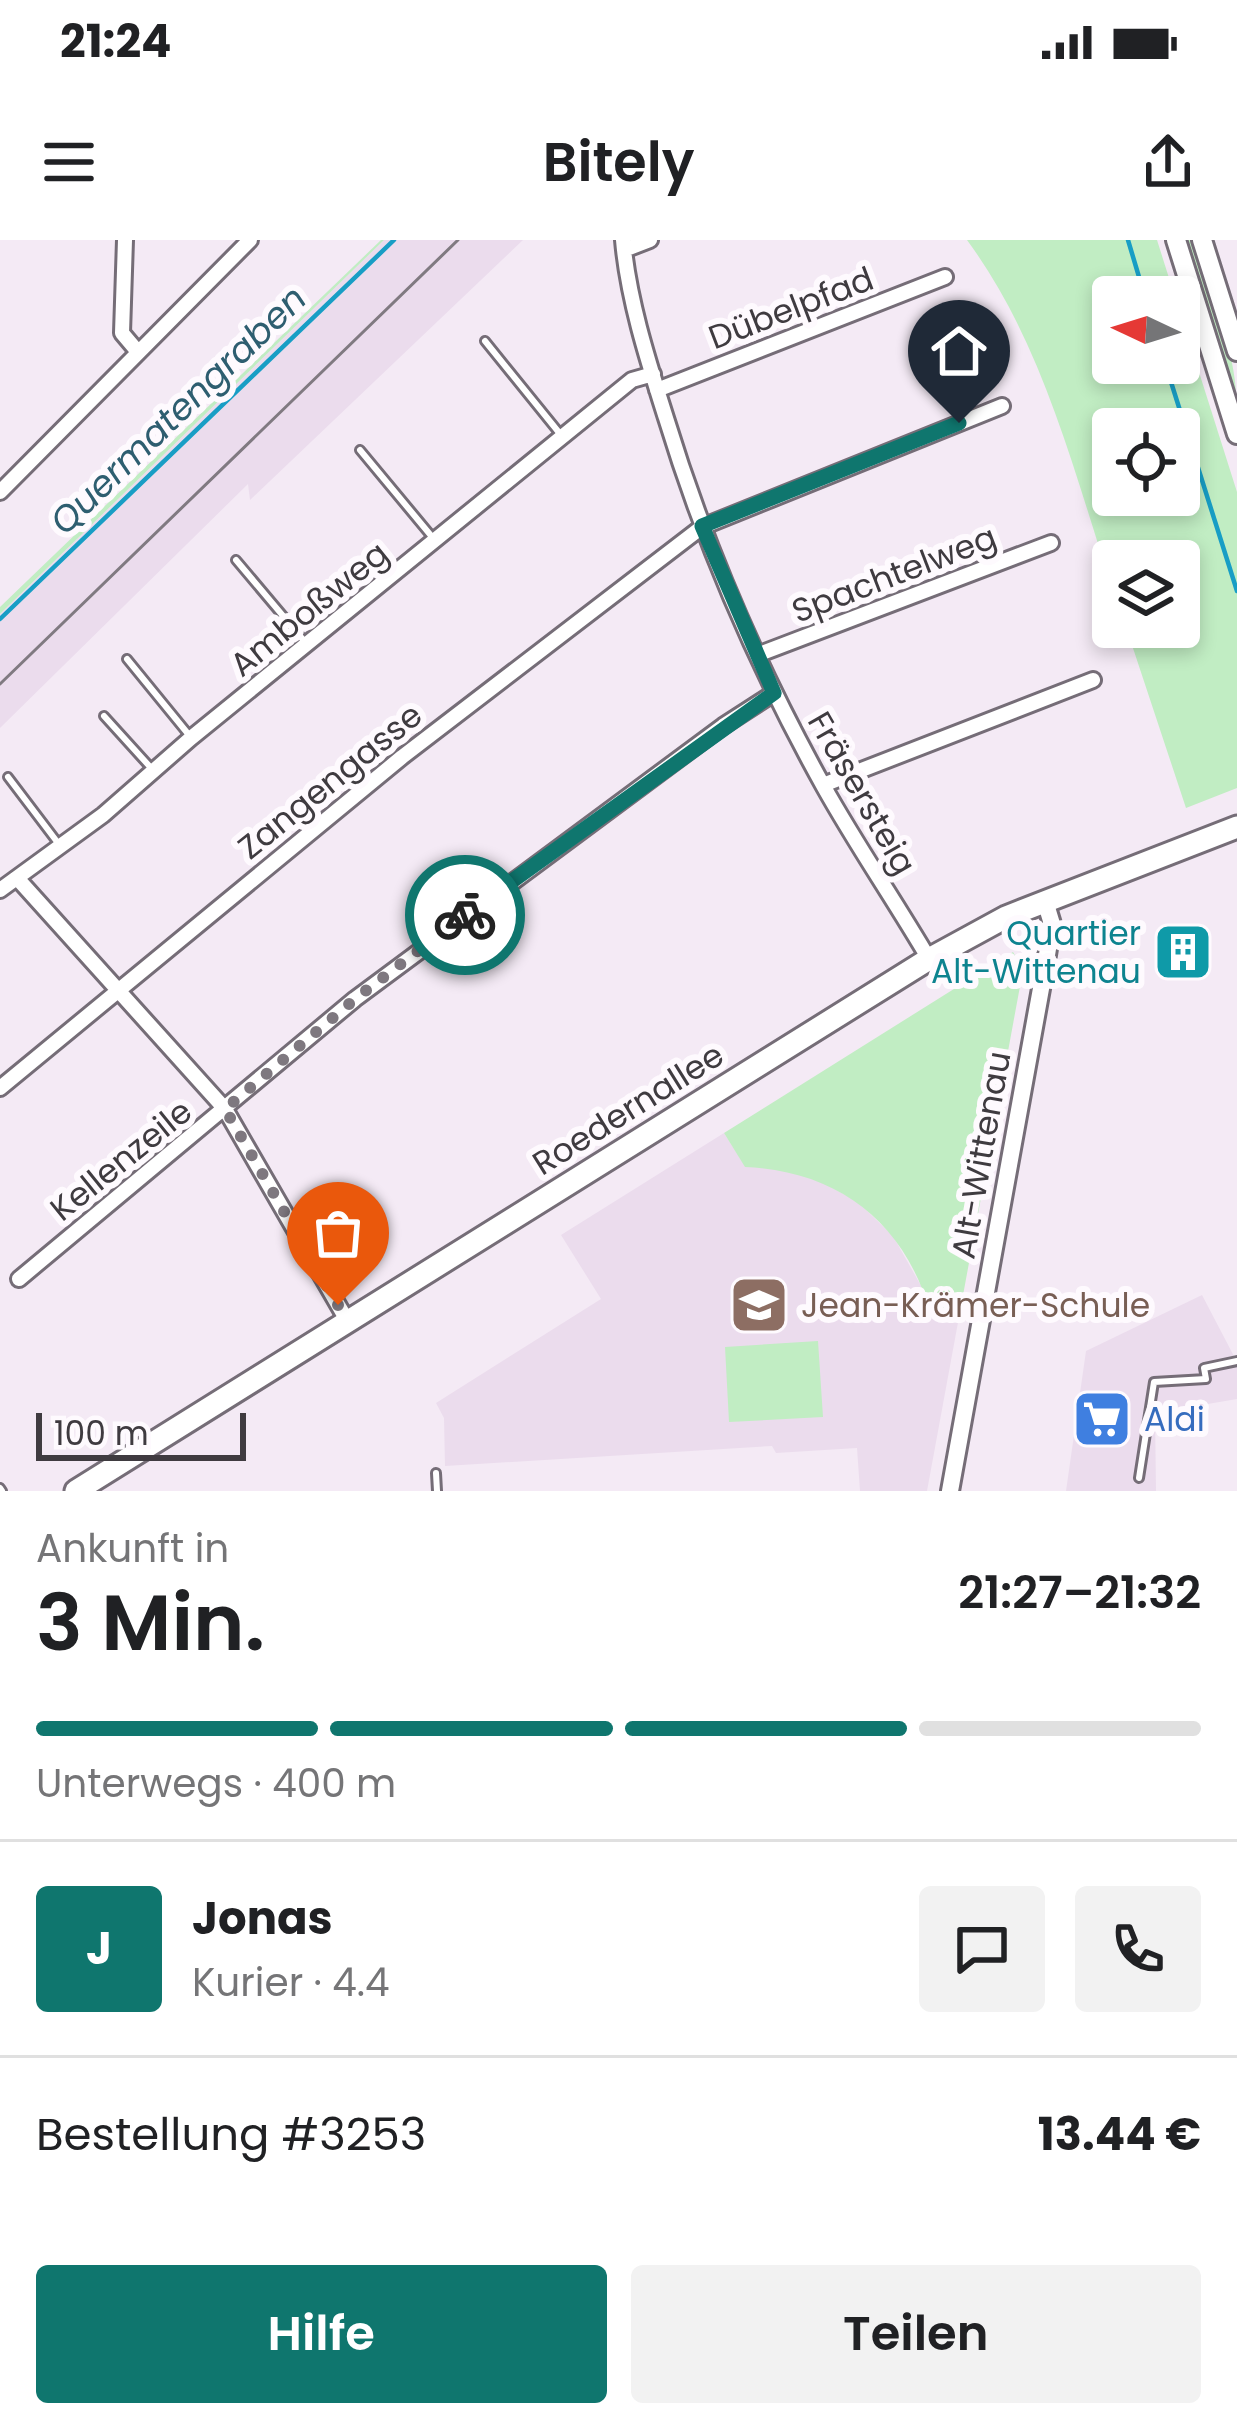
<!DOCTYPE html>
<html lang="de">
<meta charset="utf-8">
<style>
body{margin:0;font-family:Poppins,sans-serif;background:#f2f2f2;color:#202124;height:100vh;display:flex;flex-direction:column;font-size:45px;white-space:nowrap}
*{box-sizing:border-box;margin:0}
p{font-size:39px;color:#757577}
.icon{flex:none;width:66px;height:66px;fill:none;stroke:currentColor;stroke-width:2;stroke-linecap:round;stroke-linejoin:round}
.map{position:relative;height:1251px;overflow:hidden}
.drawer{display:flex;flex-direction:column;background:#fff;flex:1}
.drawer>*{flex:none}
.needle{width:78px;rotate:274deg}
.controls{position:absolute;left:1092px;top:36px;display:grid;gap:24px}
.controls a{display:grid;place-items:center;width:108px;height:108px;border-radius:12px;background:#fff;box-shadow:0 6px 18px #0003;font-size:60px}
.scale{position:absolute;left:36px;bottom:30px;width:210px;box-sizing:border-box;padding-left:12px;border:6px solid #3f3b40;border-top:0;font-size:33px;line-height:42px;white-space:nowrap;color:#3f3b40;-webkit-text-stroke:9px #fefafe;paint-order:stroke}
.pin{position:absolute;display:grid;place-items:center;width:102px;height:102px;color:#fff;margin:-123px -51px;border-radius:50% 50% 50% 0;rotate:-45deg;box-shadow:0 0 12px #0007}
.pin .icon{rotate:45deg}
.courier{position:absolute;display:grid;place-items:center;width:120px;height:120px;margin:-60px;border:9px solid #0f766e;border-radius:50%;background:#fff;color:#222;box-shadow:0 3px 15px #0007}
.headline em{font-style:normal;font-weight:600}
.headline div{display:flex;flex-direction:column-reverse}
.headline{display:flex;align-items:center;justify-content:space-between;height:204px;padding:0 36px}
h1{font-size:78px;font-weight:600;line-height:90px}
.bar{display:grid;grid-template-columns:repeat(4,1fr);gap:18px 12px;align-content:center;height:144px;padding:0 36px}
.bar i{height:15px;border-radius:9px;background:#e0e0e0}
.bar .active{background:#0f766e}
.bar p{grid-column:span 4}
.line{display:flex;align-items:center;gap:30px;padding:0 36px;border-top:3px solid #e0e0e0}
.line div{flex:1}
.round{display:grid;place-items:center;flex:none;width:126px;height:126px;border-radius:12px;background:#f2f2f2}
.action{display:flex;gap:24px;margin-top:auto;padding:24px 36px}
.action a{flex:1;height:138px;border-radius:12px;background:#0f766e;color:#fff;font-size:48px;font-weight:600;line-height:138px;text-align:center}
.action a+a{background:#f2f2f2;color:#202124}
.status{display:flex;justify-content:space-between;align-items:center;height:84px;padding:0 60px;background:#fff;direction:ltr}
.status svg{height:33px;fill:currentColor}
header{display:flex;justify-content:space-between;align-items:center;height:156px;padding:0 36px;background:#fff;font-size:54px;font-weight:600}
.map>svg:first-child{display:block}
</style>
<div class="status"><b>21:24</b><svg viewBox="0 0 49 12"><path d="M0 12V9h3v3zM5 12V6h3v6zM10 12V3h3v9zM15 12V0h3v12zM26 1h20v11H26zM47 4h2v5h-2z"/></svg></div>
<header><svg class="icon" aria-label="menu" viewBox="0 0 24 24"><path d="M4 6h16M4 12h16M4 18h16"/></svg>Bitely<svg class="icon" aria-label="share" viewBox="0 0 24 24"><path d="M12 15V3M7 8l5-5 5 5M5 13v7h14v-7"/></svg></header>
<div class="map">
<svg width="1237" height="1251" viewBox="0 0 1237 1251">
<rect width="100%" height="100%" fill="#f4eaf5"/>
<path fill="#ebdced" d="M384,0H523L250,260L248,244L0,488V374Z
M724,893L745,926L778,928L818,940L858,962L893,996L924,1051L930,1071L959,1077L927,1251H860L857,1208L776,1213L772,1206L445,1226L444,1178L436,1163L601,1059L561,995Z
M1202,1055L1237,1122V1159L1155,1173L1156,1251H1066L1086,1111Z"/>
<path fill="#c1edc3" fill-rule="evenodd" d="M381,0H384L0,374V367Z
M967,0H1157L1175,57H1113V123H1179V69L1237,252V548L1186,568L1126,387H1179V321H1113V350C1073,230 1043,103 967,0ZM1179,189V255H1113V189Z
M1183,0H1194C1212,55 1237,112 1237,170Z
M1013,712L1023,730L959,1077L930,1072C904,981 837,931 745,927L724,893Z
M818,1101L823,1177L729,1182L725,1107Z"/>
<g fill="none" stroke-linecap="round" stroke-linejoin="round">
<path stroke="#189ec5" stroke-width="4.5" d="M1128,0L1145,57
M1165,123L1237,351
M0,379L394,0"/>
<defs>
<path id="service" d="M485,101L561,195
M360,210L433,298
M236,320L305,402
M127,419L189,495
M104,476L152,529
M8,537L58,603
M436,1233L437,1251
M1139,1238L1154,1142L1206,1139L1204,1128L1237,1121
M0,1248L2,1251"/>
<path id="minor" d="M125,0L122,93L138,112
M623,0C628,59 648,121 666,178C705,306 759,430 824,547C857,606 895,661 929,719
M624,10L650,0
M657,150L945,37
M0,252L250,0
M757,415L1051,303
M823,545L1093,440
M17,638L225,869L348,1082
M0,650L103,575L191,498L632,140L653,134
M0,848L402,517L702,287L1002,166
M19,1039L355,759L723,486L774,453"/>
<path id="tertiary" d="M950,1251L1046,721L1052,684L1045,661"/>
<path id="secondary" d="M1176,0L1237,194
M1202,0L1237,111"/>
<path id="primary" d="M76,1251L929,719L1006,677L1237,587"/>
</defs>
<use href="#service" stroke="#756d77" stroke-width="12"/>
<use href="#minor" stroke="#756d77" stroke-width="20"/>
<use href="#tertiary" stroke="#756d77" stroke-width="22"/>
<use href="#secondary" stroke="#756d77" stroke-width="24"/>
<use href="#primary" stroke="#756d77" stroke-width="27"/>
<use href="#service" stroke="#fff" stroke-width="6"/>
<use href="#minor" stroke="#fff" stroke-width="14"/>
<use href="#tertiary" stroke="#fff" stroke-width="16"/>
<use href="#secondary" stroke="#fff" stroke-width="18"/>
<use href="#primary" stroke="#fff" stroke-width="21"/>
<path stroke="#807a81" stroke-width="3" d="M0,444L458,0"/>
</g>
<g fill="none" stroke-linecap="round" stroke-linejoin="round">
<path stroke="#7e787f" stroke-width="12" stroke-dasharray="0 21.6" d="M338,1065L225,869L355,759L465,675"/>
<path stroke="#0f766e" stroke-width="15" d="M465,675L774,453L702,286L959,183"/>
</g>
<defs>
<symbol id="building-square" viewBox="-11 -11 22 22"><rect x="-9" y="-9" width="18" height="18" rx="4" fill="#0f9aa8" stroke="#fefafe"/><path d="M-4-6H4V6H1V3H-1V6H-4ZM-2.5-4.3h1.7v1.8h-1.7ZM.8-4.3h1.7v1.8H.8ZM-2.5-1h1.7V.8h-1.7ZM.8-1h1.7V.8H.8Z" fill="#fff"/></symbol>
<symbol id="school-square" viewBox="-11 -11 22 22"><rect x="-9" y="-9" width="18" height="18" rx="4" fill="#8d6e63" stroke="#fefafe"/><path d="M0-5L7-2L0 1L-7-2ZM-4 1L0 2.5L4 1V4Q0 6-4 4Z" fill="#fff"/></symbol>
<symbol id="supermarket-square" viewBox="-11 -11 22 22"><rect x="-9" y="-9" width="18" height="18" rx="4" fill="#3f7fe0" stroke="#fefafe"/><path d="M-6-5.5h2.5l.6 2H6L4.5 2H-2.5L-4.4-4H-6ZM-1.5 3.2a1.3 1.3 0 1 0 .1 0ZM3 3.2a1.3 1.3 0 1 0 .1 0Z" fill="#fff"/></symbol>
</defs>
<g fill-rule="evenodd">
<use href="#building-square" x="1150" y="679" width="66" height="66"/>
<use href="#school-square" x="726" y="1032" width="66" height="66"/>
<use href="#supermarket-square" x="1069" y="1146" width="66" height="66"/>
</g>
<g text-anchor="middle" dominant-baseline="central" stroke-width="12" stroke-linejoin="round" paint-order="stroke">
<g font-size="33" fill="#3f3b40" stroke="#fefafe">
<text transform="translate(791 68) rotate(-21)">Dübelpfad</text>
<text transform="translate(894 334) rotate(-21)">Spachtelweg</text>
<text transform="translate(309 369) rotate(-39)">Amboßweg</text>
<text transform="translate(330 541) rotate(-39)">Zangengasse</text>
<text transform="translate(862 553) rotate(60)">Fräsersteig</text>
<text transform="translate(628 869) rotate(-32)">Roedernallee</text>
<text transform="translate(981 915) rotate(-80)">Alt-Wittenau</text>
<text transform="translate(121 920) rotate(-39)">Kellenzeile</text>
</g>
<g font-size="33" fill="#0d838f" stroke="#fefafe" text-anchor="end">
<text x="1141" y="693">Quartier<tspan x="1141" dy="38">Alt-Wittenau</tspan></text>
</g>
<g font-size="33" fill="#785e54" stroke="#fefafe" text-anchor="start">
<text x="801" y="1065">Jean-Krämer-Schule</text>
</g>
<g font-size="33" fill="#366cbe" stroke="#fefafe" text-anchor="start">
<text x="1144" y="1179">Aldi</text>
</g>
<g font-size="36" font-style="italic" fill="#2e5e70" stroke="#fefafe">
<text transform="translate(178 170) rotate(-44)">Quermatengraben</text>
</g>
</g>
</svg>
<div class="controls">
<a><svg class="needle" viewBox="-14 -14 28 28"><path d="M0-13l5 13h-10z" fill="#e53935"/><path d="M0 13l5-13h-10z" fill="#757577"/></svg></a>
<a><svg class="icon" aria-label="locate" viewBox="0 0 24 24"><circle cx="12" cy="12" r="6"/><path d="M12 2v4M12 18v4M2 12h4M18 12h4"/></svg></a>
<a><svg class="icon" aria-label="layers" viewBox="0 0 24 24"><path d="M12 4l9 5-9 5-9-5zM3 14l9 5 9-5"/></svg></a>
</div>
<div class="scale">100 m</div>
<div class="pin" style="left:338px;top:1065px;background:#ea580c"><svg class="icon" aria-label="bag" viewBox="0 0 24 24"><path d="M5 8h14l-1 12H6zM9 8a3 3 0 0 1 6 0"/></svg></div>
<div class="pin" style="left:959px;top:183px;background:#1f2937"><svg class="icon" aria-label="home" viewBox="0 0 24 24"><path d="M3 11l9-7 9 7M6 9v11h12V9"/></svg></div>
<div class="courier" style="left:465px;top:675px"><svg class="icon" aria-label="bike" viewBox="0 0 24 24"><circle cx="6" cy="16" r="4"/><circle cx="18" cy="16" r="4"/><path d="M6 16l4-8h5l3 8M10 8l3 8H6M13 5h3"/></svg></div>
</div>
<section class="drawer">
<div class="headline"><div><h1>3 Min.</h1><p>Ankunft in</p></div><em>21:27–21:32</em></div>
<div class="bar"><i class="active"></i><i class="active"></i><i class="active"></i><i></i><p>Unterwegs · 400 m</p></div>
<div class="line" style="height:216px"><b class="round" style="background:#0f766e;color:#fff">J</b><div><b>Jonas</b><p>Kurier · 4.4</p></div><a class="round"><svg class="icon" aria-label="chat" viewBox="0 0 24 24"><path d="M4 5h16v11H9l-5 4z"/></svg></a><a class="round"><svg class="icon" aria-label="phone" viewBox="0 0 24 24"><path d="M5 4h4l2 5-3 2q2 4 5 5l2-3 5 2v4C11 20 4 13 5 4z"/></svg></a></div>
<div class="line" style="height:156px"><div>Bestellung #3253</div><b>13.44 €</b></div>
<div class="action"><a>Hilfe</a><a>Teilen</a></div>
</section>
